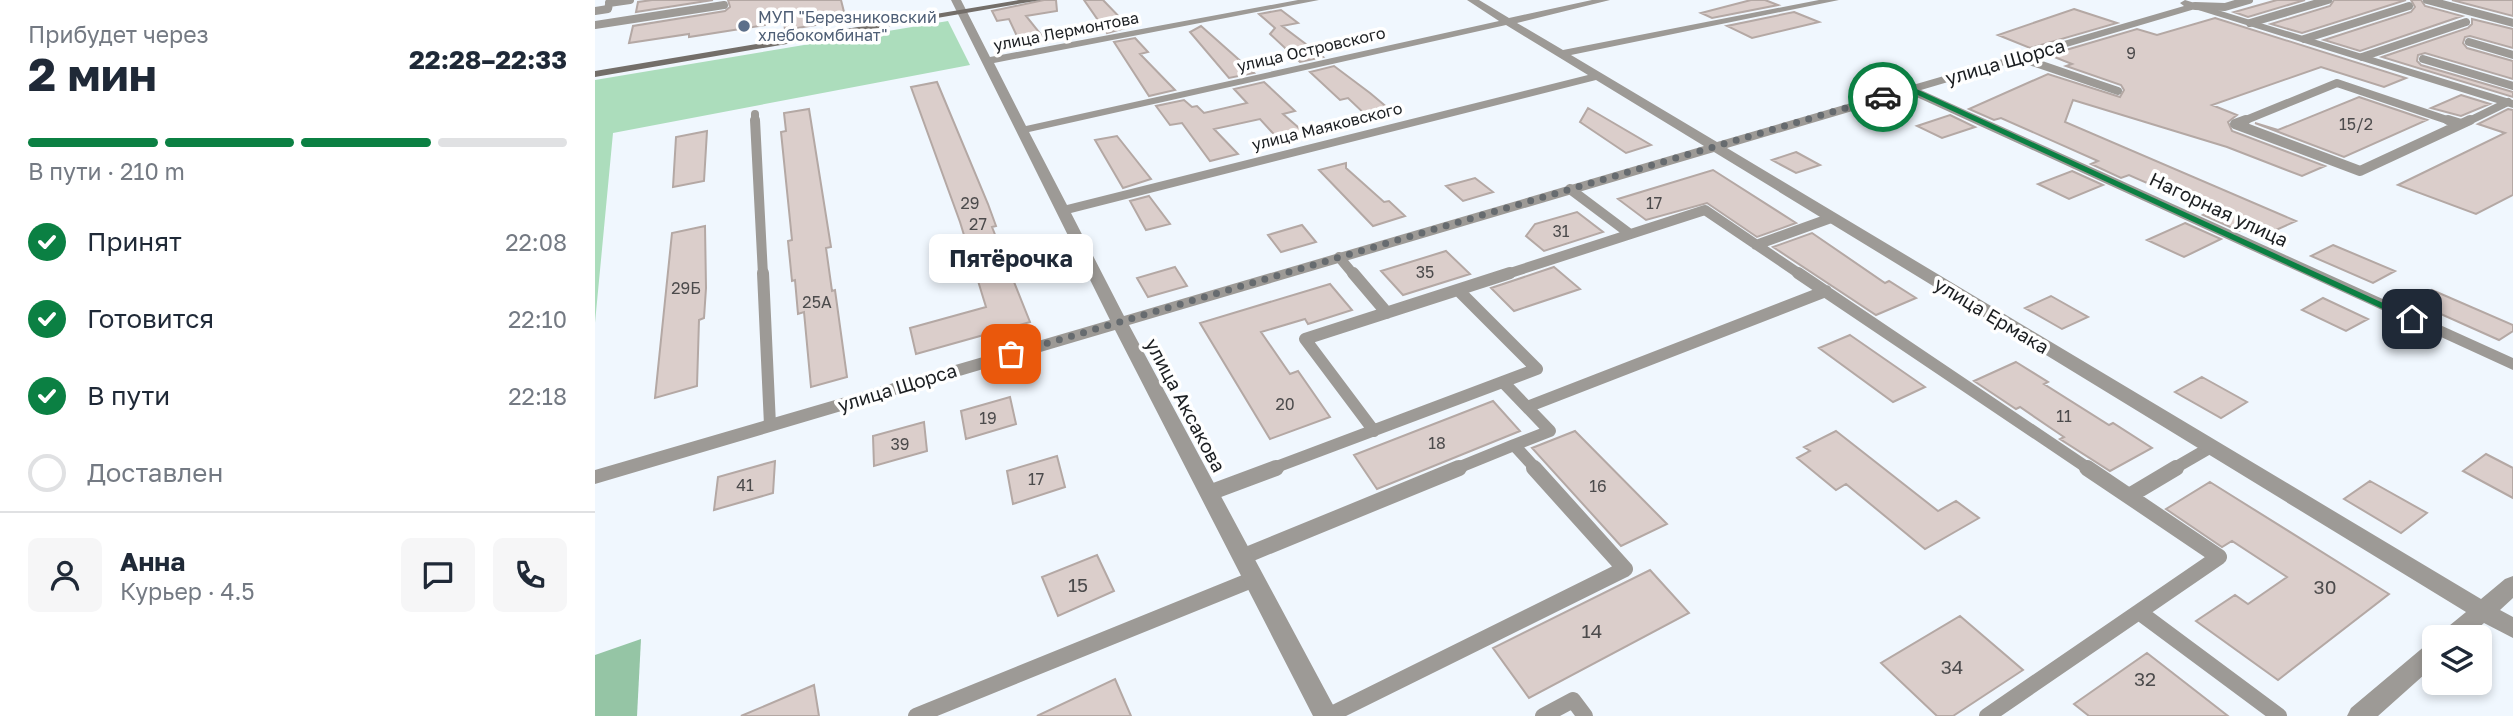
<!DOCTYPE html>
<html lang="ru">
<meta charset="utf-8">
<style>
body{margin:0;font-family:"Golos Text",sans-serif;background:#f6f6f7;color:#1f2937;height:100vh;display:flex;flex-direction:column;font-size:26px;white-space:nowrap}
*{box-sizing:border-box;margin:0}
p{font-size:23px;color:#747a83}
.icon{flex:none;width:38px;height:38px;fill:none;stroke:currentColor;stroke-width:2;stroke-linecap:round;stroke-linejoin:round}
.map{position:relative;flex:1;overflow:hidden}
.sheet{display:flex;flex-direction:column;background:#fff;width:595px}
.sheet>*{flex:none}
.buttons{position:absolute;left:1827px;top:625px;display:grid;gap:14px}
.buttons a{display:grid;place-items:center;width:70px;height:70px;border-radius:10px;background:#fff;box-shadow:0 4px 10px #0003;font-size:35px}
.pin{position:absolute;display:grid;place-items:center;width:60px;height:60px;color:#fff;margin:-30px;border-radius:14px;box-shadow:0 4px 10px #0006}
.courier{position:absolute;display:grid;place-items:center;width:70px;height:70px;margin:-35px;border:5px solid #0b8043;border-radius:50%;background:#fff;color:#222;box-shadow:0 2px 9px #0007}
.bubble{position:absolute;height:49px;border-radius:10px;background:#fff;box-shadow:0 4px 10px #0003;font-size:23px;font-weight:700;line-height:49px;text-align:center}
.summary em{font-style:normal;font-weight:700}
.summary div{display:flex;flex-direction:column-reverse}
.summary{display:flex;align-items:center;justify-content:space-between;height:119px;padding:0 28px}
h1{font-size:46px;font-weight:700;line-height:52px}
.bar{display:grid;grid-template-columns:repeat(4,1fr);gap:10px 7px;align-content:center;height:84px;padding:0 28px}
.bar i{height:9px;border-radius:5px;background:#e0e1e3}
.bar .active{background:#0b8043}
.bar p{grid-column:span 4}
.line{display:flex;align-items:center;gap:18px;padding:0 28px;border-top:2px solid #e0e1e3}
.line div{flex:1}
.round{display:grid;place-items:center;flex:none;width:74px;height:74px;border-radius:10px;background:#f6f6f7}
ol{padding:0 28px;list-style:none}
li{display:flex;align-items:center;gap:21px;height:77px}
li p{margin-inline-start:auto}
li .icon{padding:7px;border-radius:50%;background:#0b8043;color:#fff;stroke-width:4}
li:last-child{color:#747a83}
li i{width:38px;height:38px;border:4px solid #e0e1e3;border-radius:50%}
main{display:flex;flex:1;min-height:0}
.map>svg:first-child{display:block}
</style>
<main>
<section class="sheet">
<div class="summary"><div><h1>2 мин</h1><p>Прибудет через</p></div><em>22:28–22:33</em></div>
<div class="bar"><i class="active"></i><i class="active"></i><i class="active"></i><i></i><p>В пути · 210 m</p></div>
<ol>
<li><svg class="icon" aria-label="check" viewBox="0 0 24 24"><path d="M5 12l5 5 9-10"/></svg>Принят<p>22:08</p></li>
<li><svg class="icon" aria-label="check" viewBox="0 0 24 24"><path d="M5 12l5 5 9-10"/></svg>Готовится<p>22:10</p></li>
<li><svg class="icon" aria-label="check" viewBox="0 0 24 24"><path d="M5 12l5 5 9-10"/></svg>В пути<p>22:18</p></li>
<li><i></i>Доставлен</li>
</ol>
<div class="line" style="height:126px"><a class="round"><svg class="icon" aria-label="person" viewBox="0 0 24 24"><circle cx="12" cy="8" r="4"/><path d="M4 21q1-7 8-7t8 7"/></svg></a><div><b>Анна</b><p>Курьер · 4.5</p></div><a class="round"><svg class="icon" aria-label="chat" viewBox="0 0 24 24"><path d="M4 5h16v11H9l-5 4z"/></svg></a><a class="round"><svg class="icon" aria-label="phone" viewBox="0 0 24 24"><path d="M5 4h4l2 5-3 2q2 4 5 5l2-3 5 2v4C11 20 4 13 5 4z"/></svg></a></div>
</section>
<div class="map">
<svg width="1918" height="716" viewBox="0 0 1918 716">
<rect width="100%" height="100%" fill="#f0f7fe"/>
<path fill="#acddbc" d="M353,21L375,65L18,133L0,323V80Z"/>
<path fill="#95c5a5" d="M46,639L42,716H0V655Z"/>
<path fill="#dbcecb" stroke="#b4a8a4" stroke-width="2" d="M57,0H118L41,12L43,2Z
M133,0H246L251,20L190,30L189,22L94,37V34L34,43L38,26L130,11L135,7Z
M449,0H461L462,11L431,16L452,42L427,47L414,19L402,21L397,11Z
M489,0H508L534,27L512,33Z
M1156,0H1170L1183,5L1117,18L1106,13Z
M1682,0H1710L1653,17L1639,12Z
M1739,0H1811L1707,33L1676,24L1735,6Z
M1816,0H1826L1830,6L1867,16L1765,51L1729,40L1816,12L1820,7Z
M1857,0H1918V16Z
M1479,9L1522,23L1435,48L1403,35Z
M686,10L703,23L687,26L728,57L705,62L675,34L680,28L664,14Z
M1199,12L1224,22L1157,38L1132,26Z
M1620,18L1811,78L1789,87L1726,67L1617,105L1642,115L1633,122L1637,131L1730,166L1707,176L1632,147L1478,100L1470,122L1701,221L1670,235L1652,227L1644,231L1608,215L1616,211L1534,175L1526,178L1496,164L1503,161L1406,118L1399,120L1374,109L1453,74L1525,97L1529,90L1526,85L1471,66L1477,64L1454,55L1542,29L1562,35Z
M1877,19L1918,29V48L1875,36L1870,37L1868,43L1872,48L1918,61V79L1830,53L1823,55L1822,61L1826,65L1918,92V97L1787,57L1873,28L1877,24Z
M606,26L659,73L634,78L595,32Z
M540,38L553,52L545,54L580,90L554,96L519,42Z
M739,66L775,93L800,114L776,120L753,98L745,100L715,72Z
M342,82L393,204L401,226L397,227L435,322L321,354L315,328L391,307L365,222L316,87Z
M669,82L700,111L688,114L712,135L686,142L665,119L619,129L643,154L615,161L587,123L575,125L561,106L589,100L597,107L602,106L609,113L652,103L639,89Z
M1866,95L1895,104L1866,116L1836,108Z
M1764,97L1832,120L1749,157L1660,123L1683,130Z
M993,108L1056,145L1031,153L985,122Z
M214,109L236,247L231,248L237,291L240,290L252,377L216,387L209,312L203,314L200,280L197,281L193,241L197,240L186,132L191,131L189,113Z
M1913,109L1918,110V195L1881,214L1803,185L1910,133L1883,124Z
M1355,115L1380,127L1347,138L1322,126Z
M112,131L109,181L78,187L81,137Z
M522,136L556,179L528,188L500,140Z
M1201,152L1225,165L1201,173L1177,160Z
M751,163V168L789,202L794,201L810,216L778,226L724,170Z
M1118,170L1201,223L1162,237L1112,203L1051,220L1023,199Z
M1477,171L1508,185L1474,199L1443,184Z
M880,178L898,192L868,201L851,186Z
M554,196L575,224L551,230L535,201Z
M982,212L1008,232L949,251L931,236L940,224Z
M1590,223L1626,239L1589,257L1552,240Z
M707,225L721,242L686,252L673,235Z
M110,226L111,288L109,318L104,320L102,386L60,398L77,233Z
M1217,233L1290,283L1294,281L1321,298L1281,315L1178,247Z
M1738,245L1800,271L1778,283L1716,256Z
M851,251L875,274L808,295L786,271Z
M580,267L592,286L553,297L542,278Z
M959,267L985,289L919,311L896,288Z
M735,284L757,310L713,324L710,319L666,332L695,374L703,371L735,417L675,439L605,323Z
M1837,290L1918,325V331L1904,340L1830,307Z
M1456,296L1493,317L1467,329L1430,308Z
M1728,298L1773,319L1751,331L1707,310Z
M1255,335L1330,387L1298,402L1224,348Z
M1421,362L1453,382L1449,384L1514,425L1518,423L1557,448L1515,471L1465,439L1469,437L1425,407L1421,409L1379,381Z
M1607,377L1652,402L1626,418L1580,392Z
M415,397L421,424L371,439L366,411Z
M898,401L925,431L782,489L759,455Z
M329,422L332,451L279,466L278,436Z
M980,431L1072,524L1026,546L937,448Z
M1241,431L1343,511L1361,501L1384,518L1330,549L1251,484L1241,490L1202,458L1215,451L1209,447Z
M1891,454L1918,468V498L1868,471Z
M462,456L470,487L418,504L412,471Z
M180,461L178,493L119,510L123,477Z
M1775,481L1832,513L1806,533L1749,499Z
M1615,482L1794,594L1683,680L1601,621L1640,595L1653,604L1692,577L1637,541L1627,547L1571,509Z
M502,555L519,591L463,616L447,577Z
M1055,570L1094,613L934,698L898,648Z
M1365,616L1428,670L1358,716H1342L1286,663Z
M1552,653L1633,716H1494L1479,704Z
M520,679L536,716H442Z
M219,685L224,716H146Z"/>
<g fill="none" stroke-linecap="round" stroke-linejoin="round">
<path stroke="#9d9a96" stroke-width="8" d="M1832,0L1918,23
M14,3L35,0
M1600,6L1630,7L1654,0
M0,11L13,9L15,0
M1655,23L1733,0
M0,25L129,5
M1709,39L1814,6
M1874,42L1918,55
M1423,57L1523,91
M1767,57L1871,22
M1828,59L1918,86
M160,114V122
M1646,122L1742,83L1858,122
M1872,122L1913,102"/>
<path stroke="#9d9a96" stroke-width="10" d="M160,120L168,275
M1651,120L1640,124L1765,171L1875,120
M1853,120L1866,124
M975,189L1035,234
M1161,245L1236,218
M744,257L759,275
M909,275L1110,210L1206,275"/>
<path stroke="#9d9a96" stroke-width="12" d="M168,273L175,425
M758,273L792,313
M1203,273L1494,469
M908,382L955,431L919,445
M932,407L1231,291
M779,431L710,339L915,273
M676,469L942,369L863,290
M860,469L919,445L941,469
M1578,469L1616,447"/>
<path stroke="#9d9a96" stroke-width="16" d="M614,493L681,468
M1534,496L1581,468
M647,557L864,468
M1544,612L1684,716
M321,716L659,579
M733,716L1030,569L939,468
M948,716L978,700L990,716
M1392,716L1624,557L1492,468"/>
<path fill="#9d9a96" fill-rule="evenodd" d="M356,0H366L395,57L703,0H724L399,63L431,126L904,21L872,0H884L914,18L997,0H1015L922,23L968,50L1224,0H1244L976,55L1122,142L1589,6L1585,3L1590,0L1918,100V108L1600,9L1326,90L1918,358V370L1315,94L1132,148L1886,599L1910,579L1918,576V598L1905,610L1918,617V638L1889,623L1873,637H1845L1849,630L1871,612L1119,152L534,325L744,716H718L520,330L0,484V470L515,320ZM911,25L993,75L472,205L434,132ZM1001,80L1109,146L529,316L476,213Z
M1839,642V666L1783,716H1752L1756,708L1831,645Z"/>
<path fill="#736e69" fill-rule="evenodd" d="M424,0H446L0,77V71Z"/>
</g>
<path fill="#0b8043" d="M1312,87H1317L1823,319L1814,321L1314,91L1288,99L1284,97Z"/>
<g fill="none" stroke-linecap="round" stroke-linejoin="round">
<path stroke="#666b6f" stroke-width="7" stroke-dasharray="0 12.6" d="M416,354L1288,97"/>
</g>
<circle fill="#5c6f8a" stroke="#fff" stroke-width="2.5" cx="149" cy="26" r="7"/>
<g text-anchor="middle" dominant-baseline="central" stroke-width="7" stroke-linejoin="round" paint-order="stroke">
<g font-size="16" fill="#4e5e75" stroke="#fff" text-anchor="start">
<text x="163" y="17">МУП "Березниковский<tspan x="163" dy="18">хлебокомбинат"</tspan></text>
</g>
<g font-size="16" fill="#1c1f22" stroke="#fff">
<text transform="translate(471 31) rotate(-11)">улица Лермонтова</text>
<text transform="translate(716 49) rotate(-13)">улица Островского</text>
<text transform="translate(732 126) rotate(-14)">улица Маяковского</text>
</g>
<g font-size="16" fill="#4c4b4c">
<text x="1536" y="53">9</text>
<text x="1761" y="124">15/2</text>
<text x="375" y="203">29</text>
<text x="1059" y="203">17</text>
<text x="383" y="224">27</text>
<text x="966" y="231">31</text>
<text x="830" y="272">35</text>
<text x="91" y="288">29Б</text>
<text x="222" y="302">25А</text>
<text x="690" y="404">20</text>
<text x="1469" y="416">11</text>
<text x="393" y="418">19</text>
<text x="842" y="443">18</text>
<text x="305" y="444">39</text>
<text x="441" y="479">17</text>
<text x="150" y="485">41</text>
<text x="1003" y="486">16</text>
</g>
<g font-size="19" fill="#1c1f22" stroke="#fff">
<text transform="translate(1410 61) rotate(-16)">улица Щорса</text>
<text transform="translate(1624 209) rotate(25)">Нагорная улица</text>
<text transform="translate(1397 315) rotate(31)">улица Ермака</text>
<text transform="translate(302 387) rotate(-17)">улица Щорса</text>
<text transform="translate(591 405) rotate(62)">улица Аксакова</text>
</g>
<g font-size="19" fill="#4c4b4c">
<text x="483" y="584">15</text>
<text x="1730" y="586">30</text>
<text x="997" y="630">14</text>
<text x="1357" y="666">34</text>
<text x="1550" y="678">32</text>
</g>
</g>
</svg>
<div class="buttons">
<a><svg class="icon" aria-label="layers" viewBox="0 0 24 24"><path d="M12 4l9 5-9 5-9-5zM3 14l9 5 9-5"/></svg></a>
</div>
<div class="pin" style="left:416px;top:354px;background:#ea580c"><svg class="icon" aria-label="bag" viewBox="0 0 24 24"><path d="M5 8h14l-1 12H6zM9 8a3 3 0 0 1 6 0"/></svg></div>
<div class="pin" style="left:1817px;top:319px;background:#1f2937"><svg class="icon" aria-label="home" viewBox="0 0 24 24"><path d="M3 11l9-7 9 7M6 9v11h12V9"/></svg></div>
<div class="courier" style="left:1288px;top:97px"><svg class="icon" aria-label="car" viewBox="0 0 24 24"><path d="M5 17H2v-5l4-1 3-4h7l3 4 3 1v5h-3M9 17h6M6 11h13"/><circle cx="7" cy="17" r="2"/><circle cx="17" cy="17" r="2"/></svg></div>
<div class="bubble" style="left:334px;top:234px;width:164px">Пятёрочка</div>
</div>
</main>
